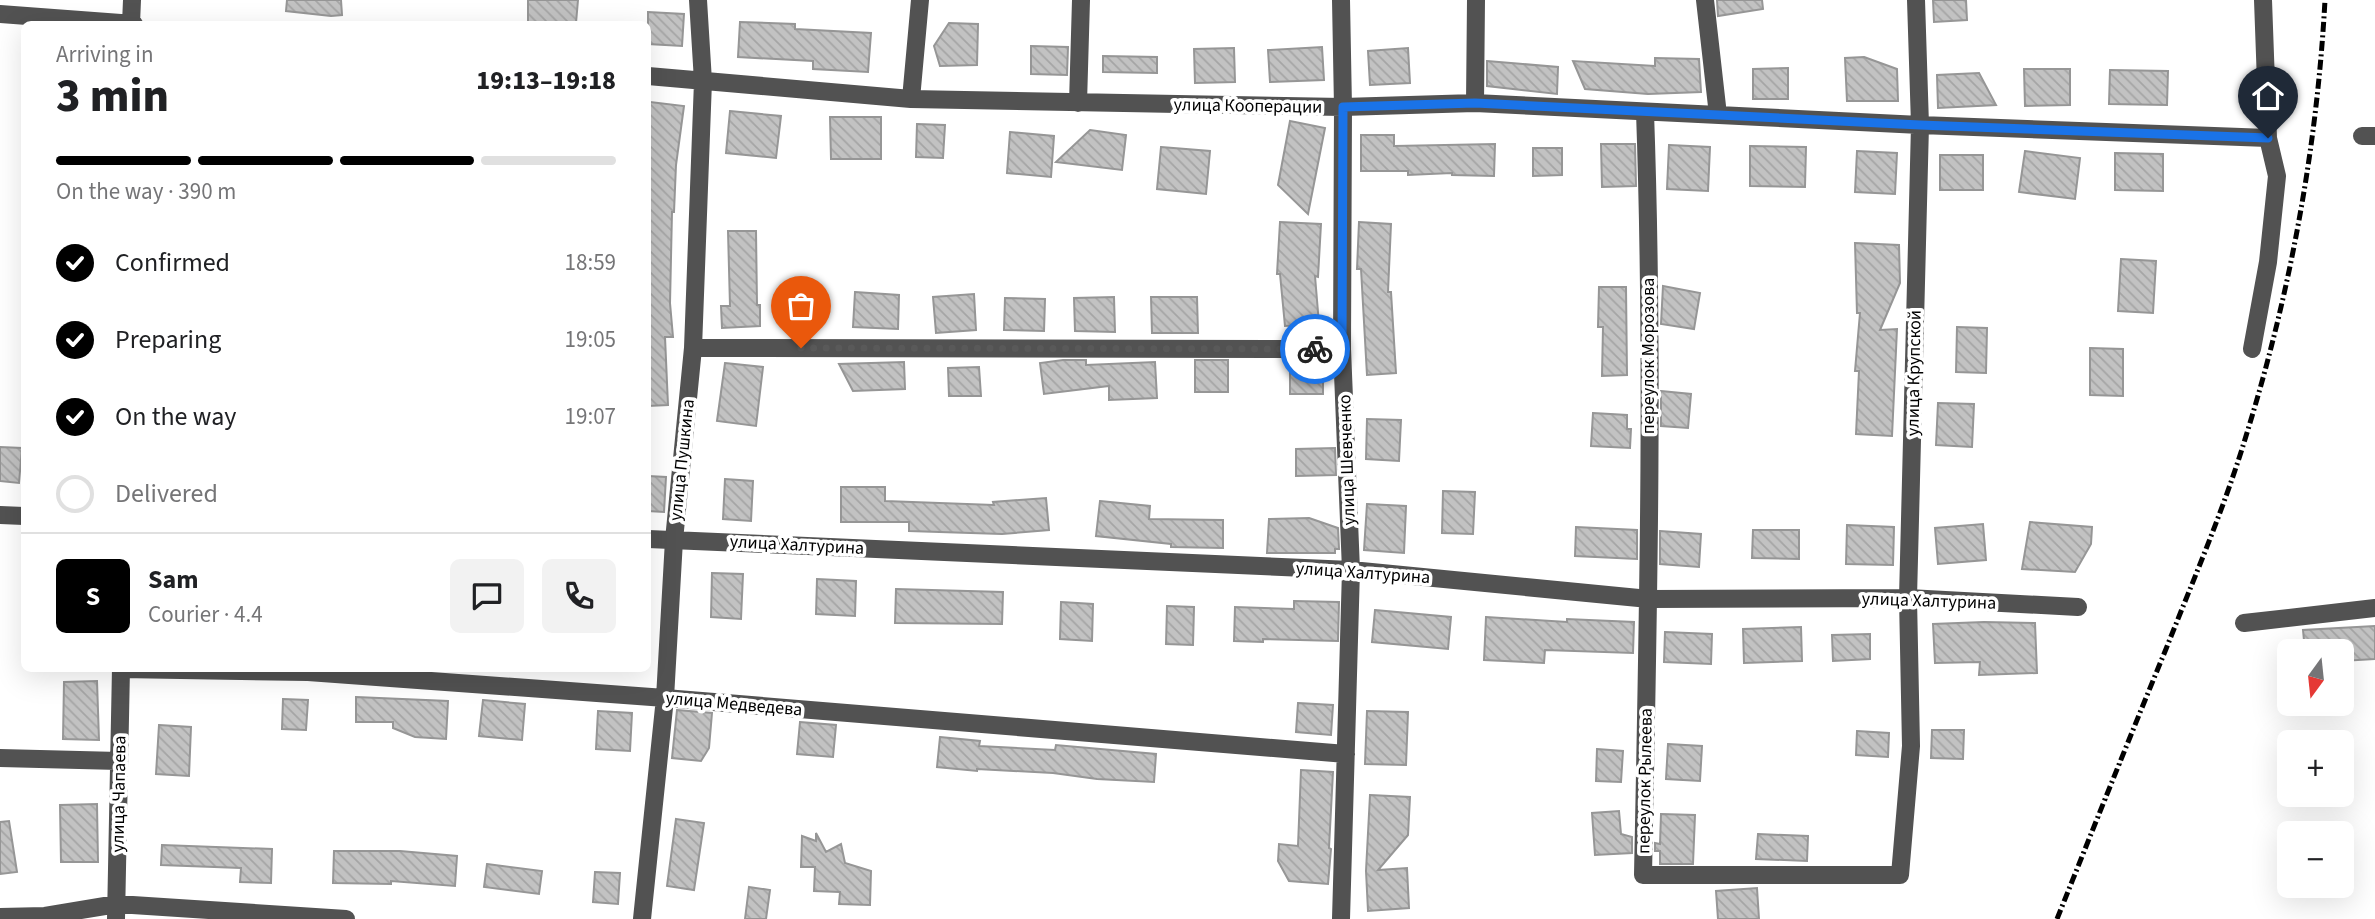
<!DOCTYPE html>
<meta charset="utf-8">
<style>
body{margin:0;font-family:"Source Sans 3",sans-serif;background:#f2f2f2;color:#202124;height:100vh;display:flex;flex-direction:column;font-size:26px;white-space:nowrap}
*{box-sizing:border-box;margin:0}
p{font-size:23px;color:#757577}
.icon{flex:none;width:38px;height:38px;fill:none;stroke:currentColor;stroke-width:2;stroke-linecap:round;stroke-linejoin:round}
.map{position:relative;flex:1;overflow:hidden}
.side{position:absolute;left:21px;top:21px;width:630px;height:651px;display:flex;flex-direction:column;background:#fff;border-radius:10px;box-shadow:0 7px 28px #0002}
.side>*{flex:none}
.needle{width:46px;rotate:195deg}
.fabs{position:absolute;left:2277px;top:639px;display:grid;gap:14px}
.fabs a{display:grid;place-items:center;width:77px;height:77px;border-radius:10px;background:#fff;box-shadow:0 7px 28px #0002;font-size:35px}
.pin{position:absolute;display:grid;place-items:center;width:60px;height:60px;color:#fff;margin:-72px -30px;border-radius:50% 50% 50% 0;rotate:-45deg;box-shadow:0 0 7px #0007}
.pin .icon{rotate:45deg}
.courier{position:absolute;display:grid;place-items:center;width:70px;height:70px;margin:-35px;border:5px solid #1a73e8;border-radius:50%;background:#fff;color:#222;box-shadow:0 2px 9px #0007}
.head em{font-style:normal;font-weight:800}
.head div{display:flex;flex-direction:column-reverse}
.head{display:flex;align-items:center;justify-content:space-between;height:119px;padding:0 35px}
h1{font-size:46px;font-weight:800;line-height:52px}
.bar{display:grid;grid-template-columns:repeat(4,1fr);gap:10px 7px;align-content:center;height:84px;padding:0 35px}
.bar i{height:9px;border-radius:5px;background:#e0e0e0}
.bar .selected{background:#000}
.bar p{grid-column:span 4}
.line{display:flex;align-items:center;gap:18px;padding:0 35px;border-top:2px solid #e0e0e0}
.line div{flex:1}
.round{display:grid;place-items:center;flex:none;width:74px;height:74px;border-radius:10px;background:#f2f2f2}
ol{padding:0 35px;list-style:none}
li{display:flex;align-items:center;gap:21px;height:77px}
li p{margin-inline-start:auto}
li .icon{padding:7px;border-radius:50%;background:#000;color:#fff;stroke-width:4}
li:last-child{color:#757577}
li i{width:38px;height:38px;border:4px solid #e0e0e0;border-radius:50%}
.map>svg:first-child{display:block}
</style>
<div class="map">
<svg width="2375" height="919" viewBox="0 0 2375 919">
<defs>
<pattern id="building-back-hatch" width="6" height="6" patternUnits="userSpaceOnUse" patternTransform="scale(1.75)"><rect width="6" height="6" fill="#c2c2c2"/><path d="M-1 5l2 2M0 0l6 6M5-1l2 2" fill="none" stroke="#a5a5a5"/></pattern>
</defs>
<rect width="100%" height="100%" fill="#fff"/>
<path fill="url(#building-back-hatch)" stroke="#969696" stroke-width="2" d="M287,0H341L342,15L331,16L286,11Z
M528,0H578L576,23L528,22Z
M1717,0H1762L1763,9L1718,16Z
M1933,0H1966L1967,20L1934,22Z
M648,12L684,14L682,46L648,44Z
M740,22L795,24V29L871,33L868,72L813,69V61L738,57Z
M949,23L978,24L977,65L940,66L934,46Z
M1031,46L1068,47L1067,75L1031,74Z
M1322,47L1324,80L1270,82L1268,50Z
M1234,48L1235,82L1195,83L1194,49Z
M1408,48L1410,83L1370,85L1368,51Z
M1103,56L1157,57V73L1103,72Z
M1864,57L1897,69L1898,101H1847L1845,58Z
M1655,58L1699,59L1701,92L1648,94L1585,89L1573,61L1655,66Z
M1487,61L1558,67L1557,94L1487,86Z
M1788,68V99H1753V69Z
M2024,69H2070V105L2025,106Z
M2110,70L2168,71L2167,105L2109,104Z
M1979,73L1996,105L1938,108L1937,75Z
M650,102L684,106L676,165L674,212H672L670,303L673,337H665L668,405L648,406V122Z
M730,111L781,116L776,158L726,153Z
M830,117H881V159H831Z
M1290,121L1325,128L1308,214L1278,185Z
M917,124L945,125L943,158L916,157Z
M1090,130L1126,135L1122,170L1056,162Z
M1010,132L1054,136L1051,177L1007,173Z
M1361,135H1394V146L1495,144L1494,176L1452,175V173L1408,175V171H1361Z
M1601,144H1635L1636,186L1602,187Z
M1669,145L1710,147L1708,191L1667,189Z
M1750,146L1806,147L1805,187L1750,186Z
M1161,147L1210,151L1206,194L1157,189Z
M1533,148H1562V175L1533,176Z
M1857,151L1897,153L1895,194L1855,192Z
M2025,151L2080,158L2075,199L2019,192Z
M2115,153L2163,154V191L2115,190Z
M1940,155H1983V190H1940Z
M1280,222L1321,224L1318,277L1315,276L1319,324L1285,326L1280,274H1277Z
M1359,222L1391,224L1388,292H1391L1396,373L1367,375L1361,269H1357Z
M728,231H756L757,305H760V326L722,328L721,306H730Z
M1855,243L1899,245L1900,283L1880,330L1897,329L1892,436L1856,434L1859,371H1855L1860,313H1857Z
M2121,259L2156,261L2153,313L2118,311Z
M1663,286L1700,293L1694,329L1661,324Z
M1599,287H1626L1627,375L1602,376L1603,327H1598Z
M855,292L899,295L898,329L853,327Z
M974,294L976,330L936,333L933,297Z
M1114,297L1115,332L1075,331L1074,298Z
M1151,297H1197L1198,333H1152Z
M1005,298L1045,299L1044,331L1004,330Z
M1957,327L1987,328L1986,373L1956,372Z
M2090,348L2123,349V396L2090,395Z
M1063,360H1086V365L1155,362L1157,398L1109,400V386L1044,394L1040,363Z
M1195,360H1228V392H1195Z
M1290,360H1323V394H1290Z
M904,362L905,389L853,391L839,364Z
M725,363L763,367L756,426L717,421Z
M979,367L981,396H949L948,368Z
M1661,391L1691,394L1688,428L1661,426Z
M1938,403L1974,404L1972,447L1936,445Z
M1593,413L1627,415V429H1631L1630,448L1591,446Z
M1367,419L1401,420L1399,461L1366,459Z
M0,447L22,448L19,483L0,481Z
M1335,448L1336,475L1296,476V449Z
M648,476L666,477L664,512L648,511Z
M725,479L753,481L751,521L723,519Z
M841,487H885V501L994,505L993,502L1046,498L1049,530L1002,534L909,531V522H841Z
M1443,491L1475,492L1473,534L1442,533Z
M1100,501L1150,506L1149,519L1223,520V548L1171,547V544L1096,536Z
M1367,504L1406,506L1404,553L1364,550Z
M1309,518L1338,528L1339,549H1335V553H1267L1269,519Z
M2030,522L2092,527L2091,544L2075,572L2022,569Z
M1983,524L1986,560L1938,564L1935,528Z
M1847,525L1894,527L1893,565L1846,564Z
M1576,527L1637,530V559L1575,556Z
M1753,530H1799V559L1752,558Z
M1660,531L1701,534L1699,567L1660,564Z
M712,573L743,574L741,619L711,617Z
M817,579L856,581L855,616L816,614Z
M896,589L1003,592L1002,624L895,623Z
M1294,601L1339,602L1338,641L1263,639V642L1234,641L1235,607L1294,609Z
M1061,602L1093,604L1092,641L1060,639Z
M1167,606L1194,607L1193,645L1166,644Z
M1375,610L1451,617L1448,649L1372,642Z
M1486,617L1567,622V619L1634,622L1633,653L1545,650L1544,663L1484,660Z
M1984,622L2035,623L2037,673L1979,675L1980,662L1935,663L1933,624Z
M2375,626V659L2342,661V651H2305L2303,630Z
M1801,627L1802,661L1744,663L1743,629Z
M1665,632L1712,634L1711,664L1664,662Z
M1870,634V659L1833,661L1832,635Z
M97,681L99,740L63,739L64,682Z
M356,697L448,701L446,739L415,737L393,728V722H356Z
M283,699L308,700L306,730L282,729Z
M483,700L525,704L522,740L479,736Z
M1298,703L1333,705L1331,735L1296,732Z
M677,710L712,713L709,748L701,761L672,758Z
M598,711L632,713L630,751L596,749Z
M1367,711L1408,712L1406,765L1365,764Z
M800,722L836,725L833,757L797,754Z
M159,725L191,727L189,776L156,774Z
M1932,730H1964L1963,759L1931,758Z
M1857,731L1889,733L1888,757L1856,755Z
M940,737L980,741L979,746L1055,750L1056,745L1156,754L1154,782L1097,779L1053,773L977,769V771L937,767Z
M1668,744L1702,746L1700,781L1666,779Z
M1597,749L1623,751L1621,782L1596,781Z
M1301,770L1333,772L1329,848L1331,849L1328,884L1289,881L1278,861L1279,844L1298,846Z
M1370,795L1410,797L1408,835L1378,870L1407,868L1409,908L1368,911L1366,871Z
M97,804L98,862H61L60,805Z
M1619,811L1621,834L1632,837V853L1595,855L1592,813Z
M1661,814L1695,815L1693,864H1660V851H1655V843L1660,844Z
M676,819L704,823L694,890L667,886Z
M9,821L17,872L0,874V822Z
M816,833L826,852L841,844L845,863L871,871L870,905L839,904L840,892L814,891L815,867H801L802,836L816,841Z
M1758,834L1808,836L1807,861L1756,859Z
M162,845L272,849L271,883L240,882L241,868L161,865Z
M334,851H400L457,856L455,886L391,881V884L333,883Z
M487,864L542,871L539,894L484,887Z
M595,872L620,873L618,904L593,902Z
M749,887L770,890L766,919H745Z
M1757,888L1759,919H1718L1716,891Z"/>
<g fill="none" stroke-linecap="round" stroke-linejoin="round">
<path stroke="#525252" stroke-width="18" d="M1341,0L1343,107L1342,349L1351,570L1341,919
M1705,0L1718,115
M0,14L134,24
M131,24L132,0
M648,76L911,99L1343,107L1475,103L1920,125L2268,138
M911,99L920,0
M1078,103L1081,0
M1475,103L1476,0
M1645,112C1654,366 1648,621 1643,875H1900L1911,746L1908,598L1920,125L1916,0
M2362,136H2375
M693,348L1342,349
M2252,349L2268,262L2277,176L2268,138L2263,0
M0,515L24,516
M648,539L1351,570L1649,599L1908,598L2078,607
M2244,623L2375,608
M121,669L308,672L665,698L1346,754
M0,758L119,761
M0,917L45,916L117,904L346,919
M116,919L121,668
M642,919L665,698L674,540L693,348L703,81L698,0"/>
<path stroke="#000" stroke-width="5" stroke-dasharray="10 3.5 2 3.5" stroke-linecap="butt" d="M2057,919C2093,829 2129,739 2166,649C2194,578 2224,509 2246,436C2290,294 2317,148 2325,0"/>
</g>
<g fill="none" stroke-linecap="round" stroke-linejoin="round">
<path stroke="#595959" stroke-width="7" stroke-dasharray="0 12.6" d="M801,348L1315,349"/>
<path stroke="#1a73e8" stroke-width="9" d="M1315,349H1342L1343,107L1475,103L1920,125L2268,138"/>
</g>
<g text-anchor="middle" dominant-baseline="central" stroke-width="7" stroke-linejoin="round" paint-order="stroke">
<g font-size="18" fill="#000" stroke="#fff">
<text transform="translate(1248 106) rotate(1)">улица Кооперации</text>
<text transform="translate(1648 356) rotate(-90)">переулок Морозова</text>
<text transform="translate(1914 373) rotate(-89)">улица Крупской</text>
<text transform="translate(682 460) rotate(-84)">улица Пушкина</text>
<text transform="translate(1347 460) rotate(-92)">улица Шевченко</text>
<text transform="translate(797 545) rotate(3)">улица Халтурина</text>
<text transform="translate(1363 573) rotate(4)">улица Халтурина</text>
<text transform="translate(1929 601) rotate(2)">улица Халтурина</text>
<text transform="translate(734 704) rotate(5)">улица Медведева</text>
<text transform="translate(1645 781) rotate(-89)">переулок Рылеева</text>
<text transform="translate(119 794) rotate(-89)">улица Чапаева</text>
</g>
</g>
</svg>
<div class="fabs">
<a><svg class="needle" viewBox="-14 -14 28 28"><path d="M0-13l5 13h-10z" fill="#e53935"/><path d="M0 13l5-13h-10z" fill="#757577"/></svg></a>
<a>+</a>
<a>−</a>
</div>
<div class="pin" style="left:801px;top:348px;background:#ea580c"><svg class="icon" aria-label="bag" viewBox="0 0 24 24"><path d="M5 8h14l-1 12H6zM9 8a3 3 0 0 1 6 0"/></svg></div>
<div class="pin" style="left:2268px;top:138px;background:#1f2937"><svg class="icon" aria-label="home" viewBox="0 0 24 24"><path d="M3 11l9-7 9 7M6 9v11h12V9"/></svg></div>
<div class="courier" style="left:1315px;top:349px"><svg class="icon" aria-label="bike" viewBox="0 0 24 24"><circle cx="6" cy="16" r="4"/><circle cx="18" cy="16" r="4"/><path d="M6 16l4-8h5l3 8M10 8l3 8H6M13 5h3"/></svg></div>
<section class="side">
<div class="head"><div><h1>3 min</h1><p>Arriving in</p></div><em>19:13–19:18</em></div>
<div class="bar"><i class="selected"></i><i class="selected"></i><i class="selected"></i><i></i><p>On the way · 390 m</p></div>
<ol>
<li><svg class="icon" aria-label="check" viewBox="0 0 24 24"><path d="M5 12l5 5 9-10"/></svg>Confirmed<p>18:59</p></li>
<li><svg class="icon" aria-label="check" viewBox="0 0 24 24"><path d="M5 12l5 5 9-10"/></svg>Preparing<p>19:05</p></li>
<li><svg class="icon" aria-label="check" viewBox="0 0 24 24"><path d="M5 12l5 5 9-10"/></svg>On the way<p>19:07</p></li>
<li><i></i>Delivered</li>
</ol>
<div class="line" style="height:126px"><b class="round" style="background:#000;color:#fff">S</b><div><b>Sam</b><p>Courier · 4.4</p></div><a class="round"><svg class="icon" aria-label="chat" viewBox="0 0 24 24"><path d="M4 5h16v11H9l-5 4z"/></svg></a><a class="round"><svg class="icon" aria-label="phone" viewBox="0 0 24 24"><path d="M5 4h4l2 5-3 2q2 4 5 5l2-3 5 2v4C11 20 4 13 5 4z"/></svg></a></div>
</section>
</div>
